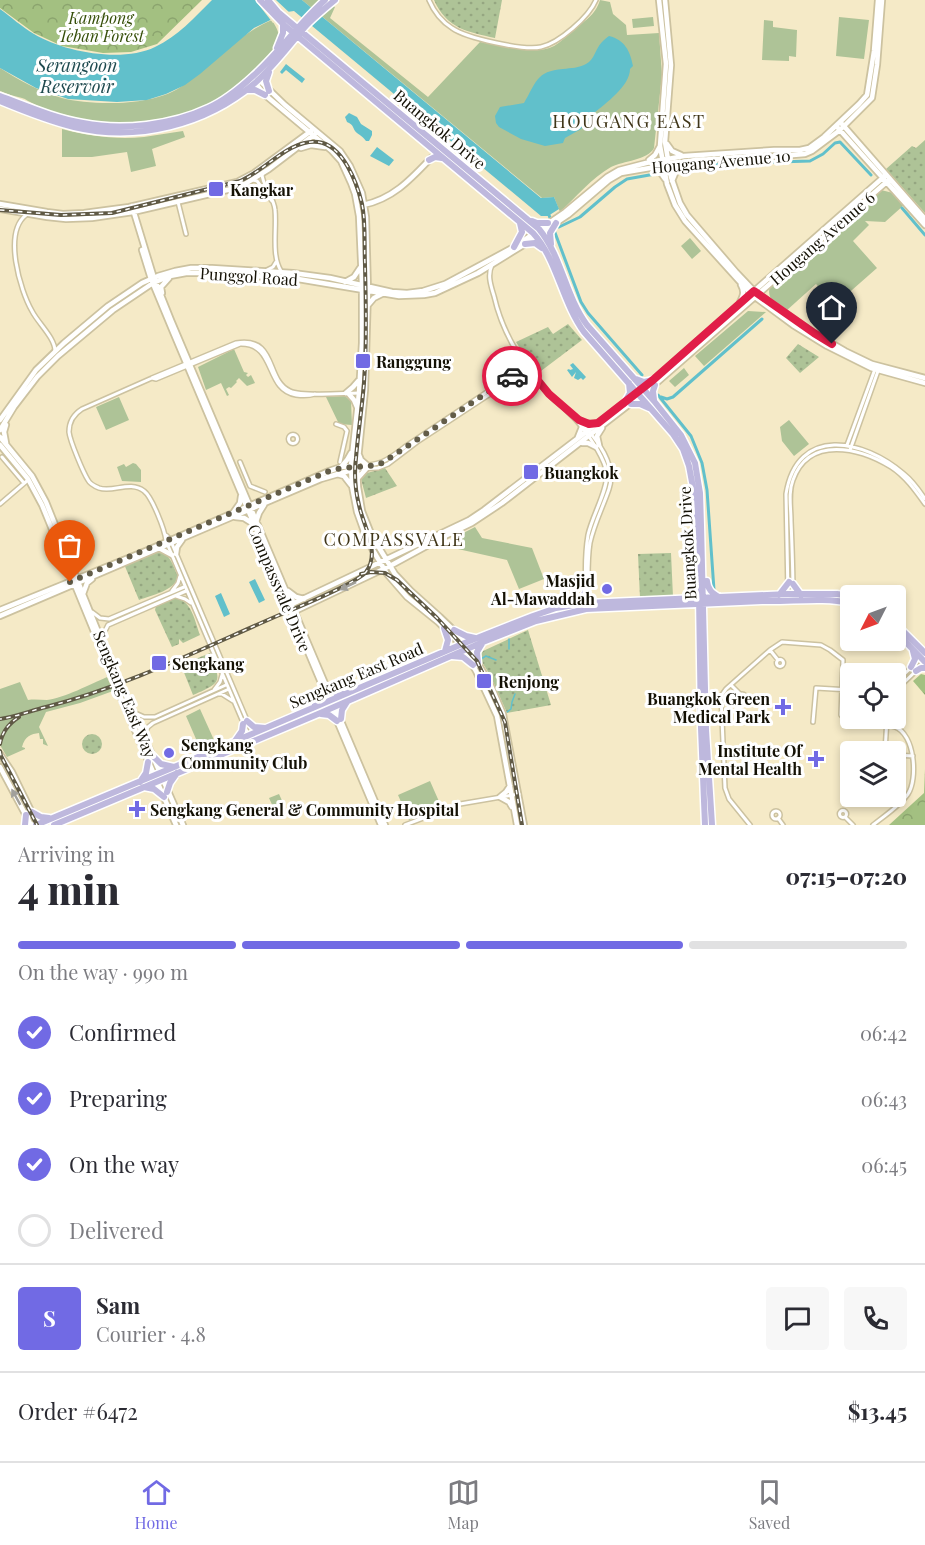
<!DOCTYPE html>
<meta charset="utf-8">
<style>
body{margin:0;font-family:"Playfair Display",serif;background:#f7f7f7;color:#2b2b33;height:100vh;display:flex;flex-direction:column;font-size:22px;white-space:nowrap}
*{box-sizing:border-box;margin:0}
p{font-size:20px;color:#7c7c81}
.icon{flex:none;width:33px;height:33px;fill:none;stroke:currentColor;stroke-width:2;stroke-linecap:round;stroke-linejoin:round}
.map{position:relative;height:825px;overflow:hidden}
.sheet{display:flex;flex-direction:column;background:#fff;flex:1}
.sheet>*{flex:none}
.needle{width:39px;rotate:228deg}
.tools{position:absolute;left:840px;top:585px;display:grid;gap:12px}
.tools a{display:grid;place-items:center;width:66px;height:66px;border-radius:6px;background:#fff;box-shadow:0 3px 9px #0003;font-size:30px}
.pin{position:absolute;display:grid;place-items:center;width:51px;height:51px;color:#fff;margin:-62px -26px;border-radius:50% 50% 50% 0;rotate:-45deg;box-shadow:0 0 6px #0007}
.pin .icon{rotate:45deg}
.courier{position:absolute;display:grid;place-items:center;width:60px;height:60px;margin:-30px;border:4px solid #e11d48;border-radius:50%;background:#fff;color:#222;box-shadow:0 2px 8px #0007}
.overview em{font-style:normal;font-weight:800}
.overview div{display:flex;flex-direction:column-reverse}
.overview{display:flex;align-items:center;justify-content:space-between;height:102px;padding:0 18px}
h1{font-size:39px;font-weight:800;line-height:45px}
.bar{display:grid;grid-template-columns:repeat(4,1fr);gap:9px 6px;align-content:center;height:72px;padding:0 18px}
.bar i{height:8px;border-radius:4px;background:#e1e1e2}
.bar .on{background:#716ae4}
.bar p{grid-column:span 4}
.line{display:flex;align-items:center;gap:15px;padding:0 18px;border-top:2px solid #e1e1e2}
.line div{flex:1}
.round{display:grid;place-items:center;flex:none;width:63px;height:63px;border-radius:6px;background:#f7f7f7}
ol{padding:0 18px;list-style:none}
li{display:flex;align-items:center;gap:18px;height:66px}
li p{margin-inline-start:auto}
li .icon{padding:6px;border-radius:50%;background:#716ae4;color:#fff;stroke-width:4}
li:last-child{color:#7c7c81}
li i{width:33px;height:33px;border:3px solid #e1e1e2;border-radius:50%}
.tab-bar{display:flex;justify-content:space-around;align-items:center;height:84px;border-top:2px solid #e1e1e2;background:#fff;font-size:16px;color:#7c7c81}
.tab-bar a{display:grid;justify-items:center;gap:3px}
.tab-bar .on{color:#716ae4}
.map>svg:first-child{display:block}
</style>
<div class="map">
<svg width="925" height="825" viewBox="0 0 925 825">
<defs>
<pattern id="grass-dots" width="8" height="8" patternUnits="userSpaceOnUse" patternTransform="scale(1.5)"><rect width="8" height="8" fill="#aec397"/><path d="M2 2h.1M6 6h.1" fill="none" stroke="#95a681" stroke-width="1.8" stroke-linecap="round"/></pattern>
<pattern id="forest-crowns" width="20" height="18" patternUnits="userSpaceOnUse" patternTransform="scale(1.5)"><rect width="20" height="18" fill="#a3c081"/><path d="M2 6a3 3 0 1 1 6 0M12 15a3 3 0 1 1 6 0" fill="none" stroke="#8ba46e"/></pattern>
</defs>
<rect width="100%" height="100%" fill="#f5eac7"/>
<path fill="url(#grass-dots)" d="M434,0H502L495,38C468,32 447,29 434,0Z
M925,140V213L886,169L912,146L916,148Z
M568,324L582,340L537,374L516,342L548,327L553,334Z
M798,344L819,357L800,373L786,358Z
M385,468L397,486L366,498L361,479L367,473Z
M158,550C171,555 173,565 178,577C174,591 152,595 139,600L124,564Z
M671,553L673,597L640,598L638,554Z
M176,598C192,601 195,622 200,635L183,643L179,639V644L172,647L155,610L156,606Z
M528,630L551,705L507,713L490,675L480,659L481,654L483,651Z
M210,653C221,682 223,682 193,695L181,665Z
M82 744a10 10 0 1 1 20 0a10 10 0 1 1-20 0Z"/>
<path fill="url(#forest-crowns)" d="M0,0H202L157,44L131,52L103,53L62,46L34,33L0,8Z
M921,674L925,675V695L913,681Z
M925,769V825H889L924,793Z"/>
<path fill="#aec397" d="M302,0H325L335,7L330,18L428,97L480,42C502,45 534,56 554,46C561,42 566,36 572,31C584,21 595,16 600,0L610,2L613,14L626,25L627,35L659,33L662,75L654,148C648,160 623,161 611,167C592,178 576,197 560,212L554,197L542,198Z
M653,17L654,26L633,28L632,19Z
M839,17L869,20L864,59L836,56Z
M272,20C274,24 277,28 278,32C280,45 266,59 258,67C245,79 230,92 215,101C177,122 114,128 73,117C61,114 44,110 34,104C29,102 26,99 22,98C14,96 7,94 0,91V68C19,80 40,92 62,98C94,106 151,106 179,88C212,67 236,35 272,20Z
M764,20L773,21V27L797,30L796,57L789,56V61L762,60Z
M62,129C89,136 116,140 144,137C157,135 170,133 183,131L185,137L152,149L156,166L131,172L127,152L92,157H62Z
M881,190L893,193L904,205L885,222L865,221L869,225L853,241L877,268L835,305L816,284L786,311C776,304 766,300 770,286Z
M690,238L701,251L692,259L681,246Z
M748,311L766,312L704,366L695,356Z
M234,349L244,372L248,373L246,375L248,377L251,375L255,383L247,386L239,378L236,381L237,382L231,388L229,387L226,389L229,395L227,396L221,383L206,390L198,367Z
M684,368L689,375L675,387L669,381Z
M345,396L351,401L352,425L339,424L326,397Z
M119,397L129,420L106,430L96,407Z
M789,420L809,444L794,456L782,441L780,427Z
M133,463L136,464L141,470V482L122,481L117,467L124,464L126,467Z
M475,527L482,538L532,548L544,579L519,589L507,560L440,545Z
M107,677L113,691L80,703L46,712L39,727L48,746L43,744V739H40L39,733C31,734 25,736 22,747L25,748V749L7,757L0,745V689L20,682L28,700C35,699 41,700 47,700C64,698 91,684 107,677Z
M200,709L214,740L186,753L182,745L196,739L186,716Z
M430,781L441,806L409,820L398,795Z
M279,794L285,807L275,811L269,798Z"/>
<path fill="#61c0cb" d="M212,0H302L541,198L554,197L559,209L548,216H541L294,11L287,12L254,28L200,74L185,85L166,94L147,100L117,102L68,99L36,88L0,68V9C11,17 22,27 34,34C64,52 122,63 155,47C177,37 195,17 212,0Z
M609,36C625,40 630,51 633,66L630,69C630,86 606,103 593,114L592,121H587L581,129L565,138L563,143L545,146L521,139L499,127L496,123L495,116L500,107L524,103C536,83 536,71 563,69C571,68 579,68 586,64C595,59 595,49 602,42C604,40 606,38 609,36Z
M286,64L305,79L302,83L286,70L282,74L280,72Z
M349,113L357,117L361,124L372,131V135L369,141H366C362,136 361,136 357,133C352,129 355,125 347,122L345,117Z
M377,147L394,160L389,166L370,156Z
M573,363L586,377L583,380L581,378L578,380L574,378L576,372L572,377L567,370L569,369L570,370L573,369L570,365Z
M255,579L265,600L259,603L249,582Z
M221,593L230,614L224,617L215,596Z"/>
<path fill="#f5eac7" d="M255,0H276L291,14L273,23Z"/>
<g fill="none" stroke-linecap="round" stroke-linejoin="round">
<path stroke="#61c0cb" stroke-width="1.5" d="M509,639V649
M481,659L486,656L496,660
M507,712L511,709L512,702L515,694"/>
<path stroke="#61c0cb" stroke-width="3" d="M683,169L713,164L810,161L823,154L835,143L840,142L871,175
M902,208L925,235
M549,215L550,218
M559,227L580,217L615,187L627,179L655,174
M554,230L581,302L588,313L642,375
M658,395L691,436L702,463L707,490L714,590
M661,397L667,399L673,397L762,319"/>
<defs>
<path id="street" d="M429,0C434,12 441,21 452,28C466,38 524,51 541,47C559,43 589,17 596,0
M262,174C262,185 274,197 275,210C277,228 271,255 281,271
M253,180L257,181L272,201
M178,202L186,234
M26,215C3,233 20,290 32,311C38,323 55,338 55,351
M492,265C487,275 491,286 494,296C503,336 525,368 552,398C557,403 564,407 569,413C580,423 589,436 597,449C601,456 606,465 607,474C607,492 592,516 588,535C585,553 585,571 586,589
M267,270L273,267L276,262
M152,378L236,343C278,336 265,380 290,391C302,397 344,393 359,393
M581,423C597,439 617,465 609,489C603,507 594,524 590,543C588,555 588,568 588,580
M336,424L344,427L347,431L340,462
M288.5 439a4.5 4.5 0 1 1 9 0a4.5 4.5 0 1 1-9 0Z
M847,445L875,369
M850,450L878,371
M2,457L24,483
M240,462L250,486L265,492
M357,466C382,465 386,461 406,446L526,366
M357,469L378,468L388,464L417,442L528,369
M0,504L28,480
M166,535L170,539L255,739
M172,591L178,583L180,576
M788,594L786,494C797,425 864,439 904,474C913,481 919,490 925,499
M793,594C793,570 792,545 791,521C791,507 788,493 793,480C809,435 860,448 891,467C905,476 915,490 925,504
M176,596L185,599L191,603
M92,612L100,618L109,619L184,587
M101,639L108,625L186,591
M770,650L778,660
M776.5 663a3.5 3.5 0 1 1 7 0a3.5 3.5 0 1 1-7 0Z
M896,682L920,659
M731,685L740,694
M214,690L220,682L222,675
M896,690L917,670
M218,694H222L233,701
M738 698a4 4 0 1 1 8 0a4 4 0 1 1-8 0Z
M133,712L144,717H155L226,685
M813,722L816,688L850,690
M144,735L148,727L153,723L229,689
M251,741L166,541C165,530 152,497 144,491C130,480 113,493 99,488C94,486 90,484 88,480C83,472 70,441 69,432C69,422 74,414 82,409L152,378L156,379L240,344C277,343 264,390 296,395C303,396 309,396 315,394
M885,752L887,718
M896,755L913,756
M896,792L903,800
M839.5 814a3.5 3.5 0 1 1 7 0a3.5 3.5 0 1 1-7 0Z
M772 815a4 4 0 1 1 8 0a4 4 0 1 1-8 0Z
M845,817L853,825
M778,818L783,825
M405,825L460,804L519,794
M750,825L729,799L725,788L721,696L726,689L770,650L782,642L821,645L830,650L843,660L841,715L848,723C863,725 881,722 895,727C915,734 918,779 908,794C900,806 884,816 873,825"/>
<path id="secondary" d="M659,0L666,64L660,146L667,184L675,205L685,221L751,294L793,325L827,346L871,368L925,383
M665,0L671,65L665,142L671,177L680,203L687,215L736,272L754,291L814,333L845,351L872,364L925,378
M254,75L285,105L340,151L350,166L362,193L366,217L368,291L365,390L357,469L358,487L362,511L372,536L395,574L411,591L440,617L466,642L491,686L503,714L524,825
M251,78L265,95L332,151L341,161L351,183L355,194L359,216L362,283V343L359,393L351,466L352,486L357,512L367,540L387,574L407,597L438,622L460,644L476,671L497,716L517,825
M842,124L925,219
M838,128L925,225
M667,144L672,151L681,155
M301,148L311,145L325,147
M649,160L655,155L660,146
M652,168L658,169L665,179
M672,181L677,169L685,162
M0,204L47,212L63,214L84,213L129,207L237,182L254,173L311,131
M363,205C393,199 411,179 431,158
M132,206L153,275L171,320L385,825
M0,209L47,217L66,219L92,218L133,212L240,187L269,169L315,134
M142,250L151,279L173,332L381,825
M345,282L354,277L360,268
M162,293L161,287L169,278
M740,302C743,296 745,292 741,285
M368,305L374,298L382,294
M346,393L353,387L360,379
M348,393L354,400L357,407
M0,420L36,370L64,343L108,306L142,283L158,276L175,271L191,268H212L293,273L330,278L392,292L407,293L423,291L445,284L514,247L565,212L607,177L619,170L646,163L684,156L774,150H800L809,148L824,137L859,104L867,95L874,51L878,0
M579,420L584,423L596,424
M6,425L4,432L6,443
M0,430L14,407L37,377L58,356L113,310L153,283L170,276L186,273H211L298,279L399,296L424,295L435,293L478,273L525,244L568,215L609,180L621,173L696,160L781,156L805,154L812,151L840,130L872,98L877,65L882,0
M0,437L32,476L46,502L101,639L183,825
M578,437L582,427
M582,443H588L596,447
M0,445L28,479L42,505L124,705L176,825
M599,445L597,436L602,428
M359,455L361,460L368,466
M341,467L347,460L351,453
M337,474L344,476L351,485
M357,479L366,469
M233,513L240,503L241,496
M235,517L244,518L252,523
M256,522L259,513L264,505
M159,548L172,555
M176,554L177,547L182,540
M288,591L296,597L304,599
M83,594L87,583L92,579
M288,606L469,520L484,510L645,387L886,175
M0,610L148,550L329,471L341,467L352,466
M291,613L390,566L445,536L472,523L502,503L653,386L890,179
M0,616L321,479L352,470
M0,754L12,772L38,825
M0,767L31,825
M510,786L506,792L500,797L509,802L512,807"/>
<path id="primary" d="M260,0L284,25L533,233C557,259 562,302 584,332L673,434L683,449L689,466L694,493L699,596L701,728L705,825
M268,0L278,12L297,28L539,229C562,257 565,295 587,325L654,401L681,435L695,463L700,493L701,525L706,730L712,825
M277,48L283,33V24
M269,72L266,81L269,91
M247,90H255L265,95
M0,96C27,106 54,118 83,123C122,131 172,125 208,108C224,101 240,88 253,76C279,53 299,23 325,0
M0,101C24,111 49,121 74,127C137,142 206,125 255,83C274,66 288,47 304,28C313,18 324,9 335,0
M429,160L435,157L442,158
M532,221L537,223H548
M525,244L535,243L542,248
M551,244L550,233L556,223
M514,247L522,232L520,223
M636,379L644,382L653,380
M654,400L653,391L655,385
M624,404L630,393L629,383
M631,404H640L649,408
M707,581C708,590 712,593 719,597
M793,584L801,595
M779,595L789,582
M573,605L582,598L586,591
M896,624L925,653
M444,628L448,640L445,651
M454,630L466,636L475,638
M896,632L925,662
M452,656L463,657L473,665
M478,663L477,652L483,642
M911,667L915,659L913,651
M916,671L921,668H925
M326,686L336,693L343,694
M315,705L322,698L323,689
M321,714L329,715L337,721
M341,719L342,710L347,702
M247,721L254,727L265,728
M235,741L242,731L243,724
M151,754L161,764L174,767
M140,782L146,773L148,762
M144,787L154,789L164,797
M167,792L170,783L177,773
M32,812L41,817L49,818
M25,825L26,815
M36,825L198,757L467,642L533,616L556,608L586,603L788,594H837L850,596
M54,825L318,714L483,642L536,621L586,609L762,601C791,602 823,597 850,603"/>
</defs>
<use href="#street" stroke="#ccc2a0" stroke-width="6"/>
<use href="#secondary" stroke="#ccc2a0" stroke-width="8"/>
<use href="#primary" stroke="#fff" stroke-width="9"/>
<use href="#street" stroke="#fff" stroke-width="3"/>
<use href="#secondary" stroke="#fff" stroke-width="4.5"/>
<use href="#primary" stroke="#beb8dd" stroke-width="6"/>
<defs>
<path id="rail" d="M0,210L61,215L112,213L240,181C265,171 289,139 318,142C343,145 357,183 362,204C366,224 364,245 365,265C366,304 367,344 364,383C362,408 358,433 356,458C354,474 355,489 359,505C363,526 381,552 366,572C357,583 294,609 277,616C201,649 127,686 46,707C30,711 15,717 0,719
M361,574L371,572L385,573L397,580L437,618L477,661L505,722L522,825
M0,744C2,732 8,724 19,717
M0,751L1,756L37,825"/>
</defs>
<use href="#rail" stroke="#5f5945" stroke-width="4"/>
<use href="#rail" stroke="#fff" stroke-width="1.5" stroke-dasharray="4.5" stroke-linecap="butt"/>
</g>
<defs><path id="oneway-solid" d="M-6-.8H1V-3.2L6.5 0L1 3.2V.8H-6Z" transform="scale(1.5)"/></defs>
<g fill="#a1a09b">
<use href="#oneway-solid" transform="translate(348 586) rotate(154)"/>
<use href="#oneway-solid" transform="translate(16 797) rotate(-119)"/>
</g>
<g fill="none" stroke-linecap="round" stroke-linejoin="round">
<path stroke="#635d49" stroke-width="6" stroke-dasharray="0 10.8" d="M70,582L329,471C347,465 365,469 382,463L512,376"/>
<path stroke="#e11d48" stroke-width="8" d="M512,376L526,366L549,394L579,420L589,424L598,423L653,380L754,291L814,333L832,344"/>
</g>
<g fill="#716ae4" stroke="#fff" stroke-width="2">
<rect x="208" y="181" width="16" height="16" rx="3"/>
<rect x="355" y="353" width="16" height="16" rx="3"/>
<rect x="523" y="464" width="16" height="16" rx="3"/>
<circle cx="607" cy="589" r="6"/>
<rect x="151" y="655" width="16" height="16" rx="3"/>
<rect x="476" y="673" width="16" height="16" rx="3"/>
<path d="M780 698h6v6h6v6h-6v6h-6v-6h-6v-6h6z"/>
<circle cx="169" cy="753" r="6"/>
<path d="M813 750h6v6h6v6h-6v6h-6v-6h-6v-6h6z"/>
<path d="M134 800h6v6h6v6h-6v6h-6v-6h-6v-6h6z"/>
</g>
<g text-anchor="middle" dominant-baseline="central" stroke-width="6" stroke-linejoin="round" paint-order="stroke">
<g font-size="16" font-style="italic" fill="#354e08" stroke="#fff">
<text x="101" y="17">Kampong<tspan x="101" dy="18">Teban Forest</tspan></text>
</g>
<g font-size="16" fill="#141105" stroke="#fff">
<text transform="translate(440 129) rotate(40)">Buangkok Drive</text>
<text transform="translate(721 161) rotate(-5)">Hougang Avenue 10</text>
<text transform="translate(822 238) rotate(-41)">Hougang Avenue 6</text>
<text transform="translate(249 276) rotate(4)">Punggol Road</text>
<text transform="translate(687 543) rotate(-93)">Buangkok Drive</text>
<text transform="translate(280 588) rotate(67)">Compassvale Drive</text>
<text transform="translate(356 675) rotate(-23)">Sengkang East Road</text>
<text transform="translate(125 694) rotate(67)">Sengkang East Way</text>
</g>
<g font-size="16" font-weight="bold" fill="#141105" stroke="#fff" text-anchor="start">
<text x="230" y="189">Kangkar</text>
<text x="376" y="361">Ranggung</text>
<text x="544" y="472">Buangkok</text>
<text x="595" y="580" text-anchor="end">Masjid<tspan x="595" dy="18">Al-Mawaddah</tspan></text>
<text x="172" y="663">Sengkang</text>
<text x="498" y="681">Renjong</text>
<text x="770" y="698" text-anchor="end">Buangkok Green<tspan x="770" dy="18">Medical Park</tspan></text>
<text x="181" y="744">Sengkang<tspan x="181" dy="18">Community Club</tspan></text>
<text x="802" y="750" text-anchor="end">Institute Of<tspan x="802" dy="18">Mental Health</tspan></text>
<text x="150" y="809">Sengkang General &amp; Community Hospital</text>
</g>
<g font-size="18" font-style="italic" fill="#1f4a4f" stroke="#fff">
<text x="77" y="65">Serangoon<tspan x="77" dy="21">Reservoir</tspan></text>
</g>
<g font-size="18" letter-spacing="1.5" fill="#403619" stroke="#fff">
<text x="629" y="121">HOUGANG EAST</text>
<text x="394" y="539">COMPASSVALE</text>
</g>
</g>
</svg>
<div class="tools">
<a><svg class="needle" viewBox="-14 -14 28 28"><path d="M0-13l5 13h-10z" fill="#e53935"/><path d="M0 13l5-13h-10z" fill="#7c7c81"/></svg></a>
<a><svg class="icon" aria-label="locate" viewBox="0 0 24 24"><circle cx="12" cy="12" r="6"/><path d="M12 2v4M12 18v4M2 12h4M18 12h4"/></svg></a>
<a><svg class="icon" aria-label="layers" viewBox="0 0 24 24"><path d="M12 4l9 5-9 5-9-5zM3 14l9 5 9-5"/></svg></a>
</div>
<div class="pin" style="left:70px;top:582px;background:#ea580c"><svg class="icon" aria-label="bag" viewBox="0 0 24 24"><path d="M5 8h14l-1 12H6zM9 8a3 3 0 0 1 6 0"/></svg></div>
<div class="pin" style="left:832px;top:344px;background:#1f2937"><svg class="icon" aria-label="home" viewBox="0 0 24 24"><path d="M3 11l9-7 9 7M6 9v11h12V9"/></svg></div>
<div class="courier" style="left:512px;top:376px"><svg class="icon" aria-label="car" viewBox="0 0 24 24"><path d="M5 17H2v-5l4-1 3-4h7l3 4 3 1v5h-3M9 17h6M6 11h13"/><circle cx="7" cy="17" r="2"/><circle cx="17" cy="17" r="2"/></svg></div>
</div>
<section class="sheet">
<div class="overview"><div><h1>4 min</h1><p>Arriving in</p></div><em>07:15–07:20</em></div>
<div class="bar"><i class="on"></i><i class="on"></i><i class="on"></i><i></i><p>On the way · 990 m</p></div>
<ol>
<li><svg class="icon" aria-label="check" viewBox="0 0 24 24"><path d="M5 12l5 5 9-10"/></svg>Confirmed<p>06:42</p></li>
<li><svg class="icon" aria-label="check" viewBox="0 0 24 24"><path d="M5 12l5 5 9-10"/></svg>Preparing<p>06:43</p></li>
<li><svg class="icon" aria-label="check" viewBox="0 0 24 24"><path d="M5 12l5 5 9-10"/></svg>On the way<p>06:45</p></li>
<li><i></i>Delivered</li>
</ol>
<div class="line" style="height:108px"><b class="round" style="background:#716ae4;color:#fff">S</b><div><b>Sam</b><p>Courier · 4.8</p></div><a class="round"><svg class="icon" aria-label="chat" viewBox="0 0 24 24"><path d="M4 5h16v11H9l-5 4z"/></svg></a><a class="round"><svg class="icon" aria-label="phone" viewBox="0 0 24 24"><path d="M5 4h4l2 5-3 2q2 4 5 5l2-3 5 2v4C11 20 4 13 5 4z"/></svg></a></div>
<div class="line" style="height:78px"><div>Order #6472</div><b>$13.45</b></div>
</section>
<nav class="tab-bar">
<a class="on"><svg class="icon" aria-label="home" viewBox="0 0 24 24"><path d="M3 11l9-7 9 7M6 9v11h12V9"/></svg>Home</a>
<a><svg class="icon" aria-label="map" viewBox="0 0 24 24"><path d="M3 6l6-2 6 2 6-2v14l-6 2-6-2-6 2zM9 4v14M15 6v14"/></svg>Map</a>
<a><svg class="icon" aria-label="saved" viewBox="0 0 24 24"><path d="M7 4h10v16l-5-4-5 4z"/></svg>Saved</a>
</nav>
